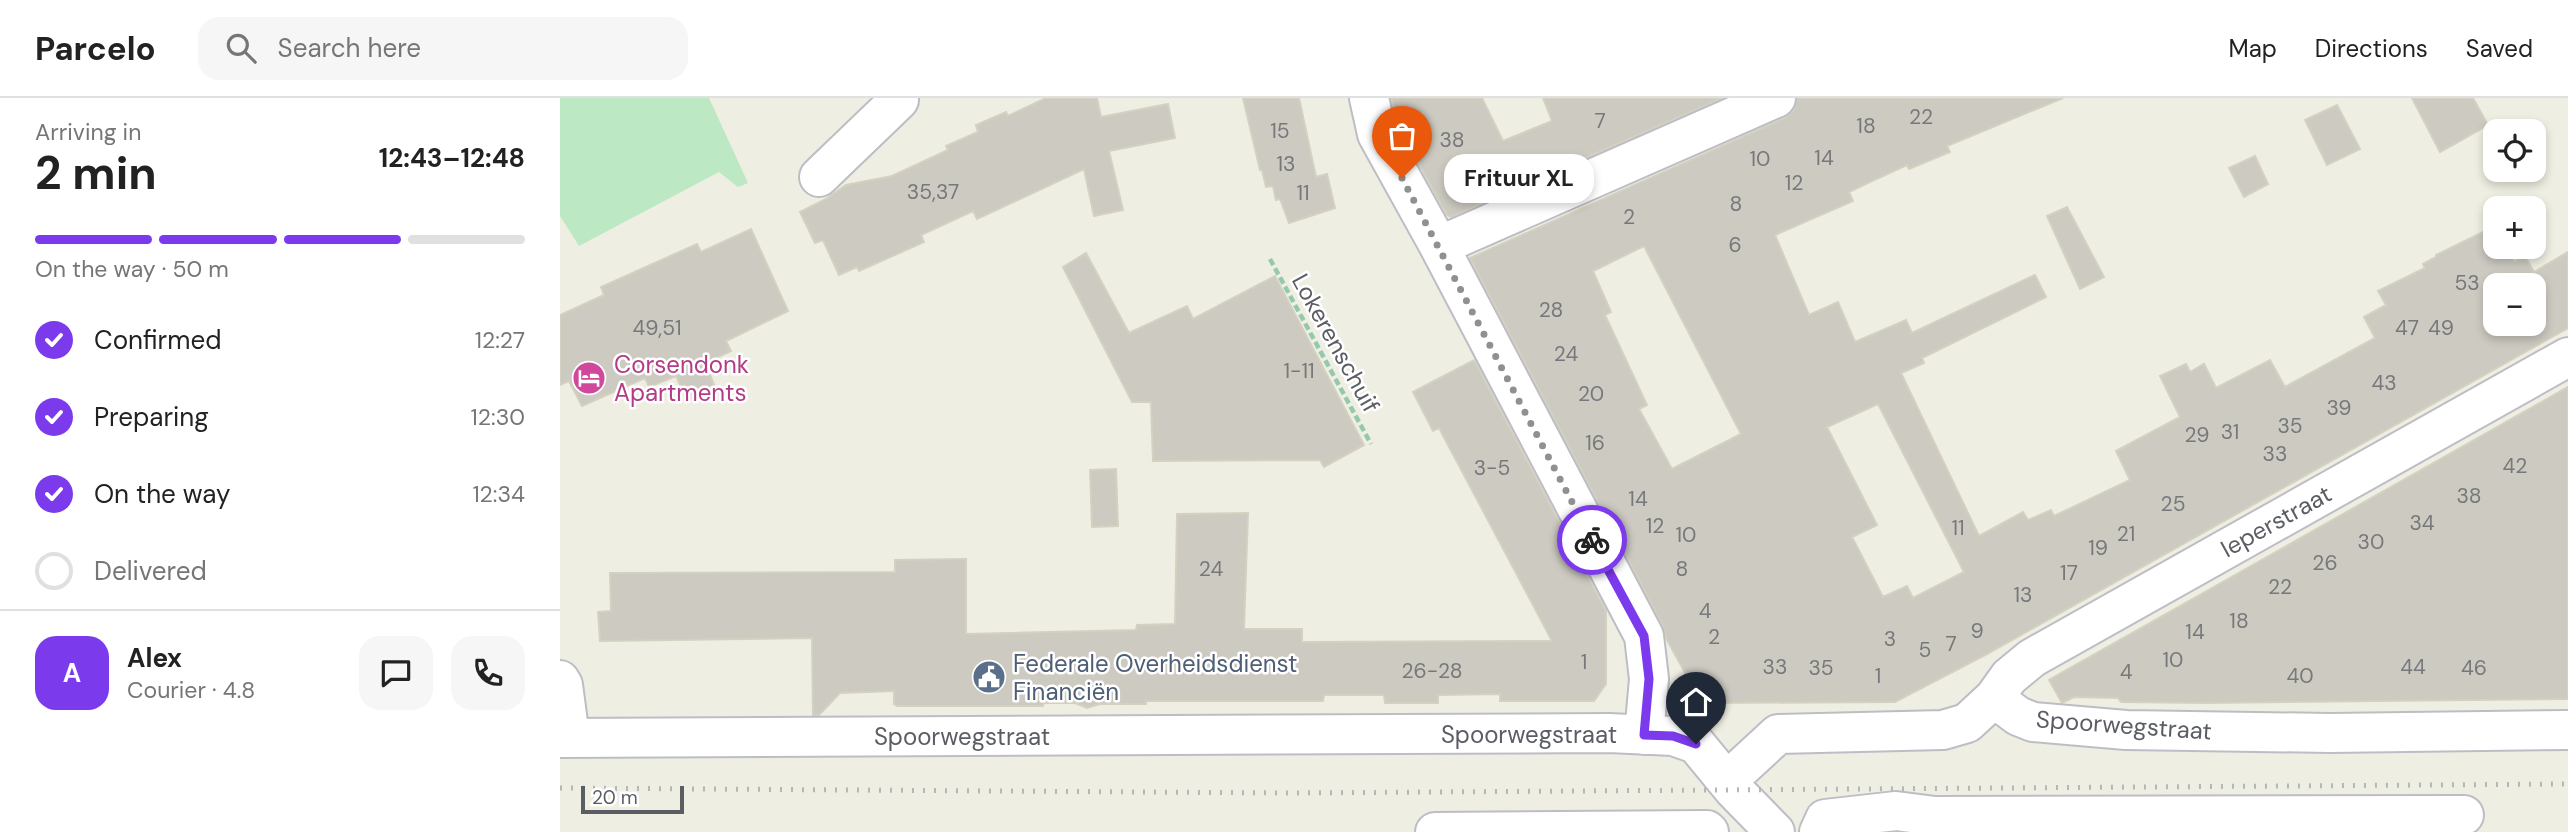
<!DOCTYPE html>
<meta charset="utf-8">
<style>
body{margin:0;font-family:"DM Sans",sans-serif;background:#f6f6f6;color:#222;height:100vh;display:flex;flex-direction:column;font-size:26px;white-space:nowrap}
*{box-sizing:border-box;margin:0}
p{font-size:23px;color:#767676}
.icon{flex:none;width:38px;height:38px;fill:none;stroke:currentColor;stroke-width:2;stroke-linecap:round;stroke-linejoin:round}
.map{position:relative;flex:1;overflow:hidden}
.sheet{display:flex;flex-direction:column;background:#fff;width:560px}
.sheet>*{flex:none}
.fabs{position:absolute;left:1923px;top:21px;display:grid;gap:14px}
.fabs a{display:grid;place-items:center;width:63px;height:63px;border-radius:14px;background:#fff;box-shadow:0 4px 10px #0003;font-size:35px}
.scale{position:absolute;left:21px;bottom:18px;width:103px;box-sizing:border-box;padding-left:7px;border:4px solid #5b5d64;border-top:0;font-size:19px;line-height:24px;white-space:nowrap;color:#5b5d64;-webkit-text-stroke:5px #fff;paint-order:stroke}
.pin{position:absolute;display:grid;place-items:center;width:60px;height:60px;color:#fff;margin:-72px -30px;border-radius:50% 50% 50% 0;rotate:-45deg;box-shadow:0 0 7px #0007}
.pin .icon{rotate:45deg}
.courier{position:absolute;display:grid;place-items:center;width:70px;height:70px;margin:-35px;border:5px solid #7c3aed;border-radius:50%;background:#fff;color:#222;box-shadow:0 2px 9px #0007}
.bubble{position:absolute;height:49px;border-radius:21px;background:#fff;box-shadow:0 4px 10px #0003;font-size:23px;font-weight:700;line-height:49px;text-align:center}
.headline em{font-style:normal;font-weight:700}
.headline div{display:flex;flex-direction:column-reverse}
.headline{display:flex;align-items:center;justify-content:space-between;height:119px;padding:0 35px}
h1{font-size:46px;font-weight:700;line-height:52px}
.bar{display:grid;grid-template-columns:repeat(4,1fr);gap:10px 7px;align-content:center;height:84px;padding:0 35px}
.bar i{height:9px;border-radius:5px;background:#e0e0e0}
.bar .on{background:#7c3aed}
.bar p{grid-column:span 4}
.line{display:flex;align-items:center;gap:18px;padding:0 35px;border-top:2px solid #e0e0e0}
.line div{flex:1}
.round{display:grid;place-items:center;flex:none;width:74px;height:74px;border-radius:21px;background:#f6f6f6}
ol{padding:0 35px;list-style:none}
li{display:flex;align-items:center;gap:21px;height:77px}
li p{margin-inline-start:auto}
li .icon{padding:7px;border-radius:50%;background:#7c3aed;color:#fff;stroke-width:4}
li:last-child{color:#767676}
li i{width:38px;height:38px;border:4px solid #e0e0e0;border-radius:50%}
header{display:flex;align-items:center;gap:42px;box-sizing:border-box;height:98px;padding:0 35px;background:#fff;border-bottom:2px solid #e0e0e0}
header strong{font-size:33px}
nav{display:flex;gap:38px;margin-inline-start:auto;font-size:24px}
.search{width:490px;height:63px;background:#f6f6f6;display:flex;align-items:center;gap:18px;box-sizing:border-box;padding:0 24px;border-radius:21px;color:#767676;font-size:26px}
main{display:flex;flex:1;min-height:0}
.map>svg:first-child{display:block}
</style>
<header>
<strong>Parcelo</strong>
<div class="search"><svg class="icon" aria-label="search" viewBox="0 0 24 24"><circle cx="10" cy="10" r="6"/><path d="M15 15l6 6"/></svg>Search here</div>
<nav><a>Map</a><a>Directions</a><a>Saved</a></nav>
</header>
<main>
<section class="sheet">
<div class="headline"><div><h1>2 min</h1><p>Arriving in</p></div><em>12:43–12:48</em></div>
<div class="bar"><i class="on"></i><i class="on"></i><i class="on"></i><i></i><p>On the way · 50 m</p></div>
<ol>
<li><svg class="icon" aria-label="check" viewBox="0 0 24 24"><path d="M5 12l5 5 9-10"/></svg>Confirmed<p>12:27</p></li>
<li><svg class="icon" aria-label="check" viewBox="0 0 24 24"><path d="M5 12l5 5 9-10"/></svg>Preparing<p>12:30</p></li>
<li><svg class="icon" aria-label="check" viewBox="0 0 24 24"><path d="M5 12l5 5 9-10"/></svg>On the way<p>12:34</p></li>
<li><i></i>Delivered</li>
</ol>
<div class="line" style="height:126px"><b class="round" style="background:#7c3aed;color:#fff">A</b><div><b>Alex</b><p>Courier · 4.8</p></div><a class="round"><svg class="icon" aria-label="chat" viewBox="0 0 24 24"><path d="M4 5h16v11H9l-5 4z"/></svg></a><a class="round"><svg class="icon" aria-label="phone" viewBox="0 0 24 24"><path d="M5 4h4l2 5-3 2q2 4 5 5l2-3 5 2v4C11 20 4 13 5 4z"/></svg></a></div>
</section>
<div class="map">
<svg width="2008" height="734" viewBox="0 0 2008 734">
<rect width="100%" height="100%" fill="#efeee2"/>
<path fill="#bce8c4" d="M0,0H149L188,85L178,89L159,74L19,148L0,118Z"/>
<path fill="#cccac1" stroke="#d4d1c0" stroke-width="2" fill-rule="evenodd" d="M486,0H537L541,19L608,6L615,40L549,53L563,112L534,118L524,71L417,121L413,113L361,137L364,144L299,173L297,169L279,177L263,142L255,145L240,114L266,101L286,87L332,78L388,52L386,48L418,34L416,27L446,14L448,18Z
M683,0H739L756,79L767,76L775,110L729,125L720,101L716,102L713,88L706,89L702,72H700Z
M831,0H922L943,43L992,23L983,0H1162L891,119L887,117L838,28Z
M1237,0H1503L1387,48L1390,54L1349,71L1347,67L1312,83L1289,94L1293,103L1215,137L1249,217L1278,204L1295,244L1346,222L1352,235L1475,177L1486,199L1362,260L1364,265L1341,275L1419,438L1463,414L1468,422L1491,412L1494,418L1570,382L1556,353L1620,319L1600,278L1626,266L1630,274L1644,266L1656,290L1710,262L1725,289L1815,240L1804,219L1826,207L1818,193L1865,170L1863,166L1876,159V157L1935,128L1936,149H1946L1954,164L1965,158L1974,174L2008,154V230L1427,556L1335,604L1148,605L1139,600L1107,542L1103,528L910,160L1225,20L1234,12ZM1084,148L1181,336L1112,371L1079,311L1087,307L1045,217L1051,214L1033,173ZM1936,187H1974V226H1936ZM1318,306L1404,474L1353,500L1347,488L1323,499L1292,439L1317,427L1267,329Z
M1852,0H1913L1928,27L1880,54Z
M1777,7L1800,51L1767,67L1745,22Z
M1695,58L1708,86L1684,99L1669,70Z
M1507,109L1544,179L1520,191L1487,118Z
M191,131L228,213L166,243L171,253L145,265L155,289L127,303L116,278L89,289L85,280L22,308L9,283L0,287V217L44,197L41,189L137,146L141,154Z
M526,155L569,235L627,208L633,221L715,178L804,347L764,369L760,362L593,363L591,304H572L503,169Z
M914,262L1046,513V586L1034,603H940V596L878,597V605H825L824,597H764L763,603H586V606H540L527,610L515,605H484L483,608H337L334,606V593L280,595L259,617H253L252,540L40,543L38,514L51,513L50,475L335,474V462L406,461V536L576,532L577,527L615,526L617,416L688,415L684,531H742V544L992,543L879,330L873,333L853,294Z
M2008,289V601L1646,605L1561,604L1558,600L1514,599L1502,605L1489,582Z
M556,371L558,428L532,429L530,372Z"/>
<g fill="none" stroke-linecap="round" stroke-linejoin="round">
<defs>
<path id="minor" d="M809,0L817,36L879,148L1084,538L1089,581L1084,637
M259,79L339,2
M879,148L1216,0
M0,582L3,587L10,640
M1434,600L1458,618L1473,624L1566,632L1770,635L2008,632
M0,640L1049,635L1113,638L1136,646L1173,691L1215,734
M1167,683L1218,636L1383,632L1407,625L1434,600L1449,579L1472,560L2008,259
M875,734L1147,732L1149,734
M1259,734L1265,721L1336,713L1375,718L1904,717"/>
</defs>
<use href="#minor" stroke="#bdbec5" stroke-width="42"/>
<path stroke="#95c9ad" stroke-width="4.5" stroke-dasharray="7 3.5" stroke-linecap="butt" d="M710,161L811,346"/>
<use href="#minor" stroke="#fff" stroke-width="38"/>
<path stroke="#b6b6b7" stroke-width="5" stroke-dasharray="2 9" stroke-linecap="butt" d="M0,690L729,695L2008,686"/>
</g>
<g fill="none" stroke-linecap="round" stroke-linejoin="round">
<path stroke="#8f9090" stroke-width="7" stroke-dasharray="0 12.6" d="M842,80L1032,442"/>
<path stroke="#7c3aed" stroke-width="9" d="M1032,442L1084,538L1089,581L1084,637L1113,638L1136,646"/>
</g>
<defs>
<symbol id="hotel-disc" viewBox="-11 -11 22 22"><circle r="9.5" fill="#d1479c" stroke="#fff"/><path d="M-6-4.5h1.5V1H6V5H4.5V3h-9V5H-6ZM-4 0a1.8 1.8 0 1 1 3.6 0ZM.5 0V-2.5h3Q6-2.5 6 0Z" fill="#fff"/></symbol>
<symbol id="civic-disc" viewBox="-11 -11 22 22"><circle r="9.5" fill="#5c6f8a" stroke="#fff"/><path d="M-.6-6.5H3V-4.5H.6V-3L4-1V1h2V6H-6V1h2V-1L-.6-3ZM-1.2 2.5V6h2.4V2.5Z" fill="#fff"/></symbol>
</defs>
<g fill-rule="evenodd">
<use href="#hotel-disc" x="10" y="261" width="38" height="38"/>
<use href="#civic-disc" x="410" y="560" width="38" height="38"/>
</g>
<g text-anchor="middle" dominant-baseline="central" stroke-width="5" stroke-linejoin="round" paint-order="stroke">
<g font-size="21" fill="#77787b">
<text x="1361" y="19">22</text>
<text x="1040" y="23">7</text>
<text x="1306" y="28">18</text>
<text x="720" y="33">15</text>
<text x="892" y="42">38</text>
<text x="1264" y="60">14</text>
<text x="1200" y="61">10</text>
<text x="726" y="66">13</text>
<text x="1234" y="85">12</text>
<text x="373" y="94">35,37</text>
<text x="743" y="95">11</text>
<text x="1176" y="106">8</text>
<text x="1069" y="119">2</text>
<text x="1175" y="147">6</text>
<text x="1907" y="185">53</text>
<text x="991" y="212">28</text>
<text x="97" y="230">49,51</text>
<text x="1847" y="230">47</text>
<text x="1881" y="230">49</text>
<text x="1006" y="256">24</text>
<text x="739" y="273">1-11</text>
<text x="1824" y="285">43</text>
<text x="1031" y="296">20</text>
<text x="1779" y="310">39</text>
<text x="1730" y="328">35</text>
<text x="1670" y="334">31</text>
<text x="1637" y="337">29</text>
<text x="1035" y="345">16</text>
<text x="1715" y="356">33</text>
<text x="1955" y="368">42</text>
<text x="932" y="370">3-5</text>
<text x="1909" y="398">38</text>
<text x="1078" y="401">14</text>
<text x="1613" y="406">25</text>
<text x="1862" y="425">34</text>
<text x="1095" y="428">12</text>
<text x="1398" y="430">11</text>
<text x="1566" y="436">21</text>
<text x="1126" y="437">10</text>
<text x="1811" y="444">30</text>
<text x="1538" y="450">19</text>
<text x="1765" y="465">26</text>
<text x="651" y="471">24</text>
<text x="1122" y="471">8</text>
<text x="1509" y="475">17</text>
<text x="1720" y="489">22</text>
<text x="1463" y="497">13</text>
<text x="1145" y="513">4</text>
<text x="1679" y="523">18</text>
<text x="1417" y="533">9</text>
<text x="1635" y="534">14</text>
<text x="1154" y="539">2</text>
<text x="1330" y="541">3</text>
<text x="1391" y="546">7</text>
<text x="1365" y="552">5</text>
<text x="1613" y="562">10</text>
<text x="1024" y="564">1</text>
<text x="1215" y="569">33</text>
<text x="1853" y="569">44</text>
<text x="1261" y="570">35</text>
<text x="1914" y="570">46</text>
<text x="872" y="573">26-28</text>
<text x="1566" y="574">4</text>
<text x="1318" y="578">1</text>
<text x="1740" y="578">40</text>
</g>
<g font-size="24" fill="#5b5d64" stroke="#fff">
<text transform="translate(776 245) rotate(61)">Lokerenschuif</text>
<text transform="translate(1716 423) rotate(-29)">Ieperstraat</text>
<text transform="translate(1564 627) rotate(4)">Spoorwegstraat</text>
<text x="969" y="636">Spoorwegstraat</text>
<text x="402" y="638">Spoorwegstraat</text>
</g>
<g font-size="24" fill="#b23c85" stroke="#fff" text-anchor="start">
<text x="54" y="266">Corsendonk<tspan x="54" dy="28">Apartments</tspan></text>
</g>
<g font-size="24" fill="#4e5e75" stroke="#fff" text-anchor="start">
<text x="453" y="565">Federale Overheidsdienst<tspan x="453" dy="28">Financiën</tspan></text>
</g>
</g>
</svg>
<div class="fabs">
<a><svg class="icon" aria-label="locate" viewBox="0 0 24 24"><circle cx="12" cy="12" r="6"/><path d="M12 2v4M12 18v4M2 12h4M18 12h4"/></svg></a>
<a>+</a>
<a>−</a>
</div>
<div class="scale">20 m</div>
<div class="pin" style="left:842px;top:80px;background:#ea580c"><svg class="icon" aria-label="bag" viewBox="0 0 24 24"><path d="M5 8h14l-1 12H6zM9 8a3 3 0 0 1 6 0"/></svg></div>
<div class="pin" style="left:1136px;top:646px;background:#1f2937"><svg class="icon" aria-label="home" viewBox="0 0 24 24"><path d="M3 11l9-7 9 7M6 9v11h12V9"/></svg></div>
<div class="courier" style="left:1032px;top:442px"><svg class="icon" aria-label="bike" viewBox="0 0 24 24"><circle cx="6" cy="16" r="4"/><circle cx="18" cy="16" r="4"/><path d="M6 16l4-8h5l3 8M10 8l3 8H6M13 5h3"/></svg></div>
<div class="bubble" style="left:884px;top:56px;width:150px">Frituur XL</div>
</div>
</main>
